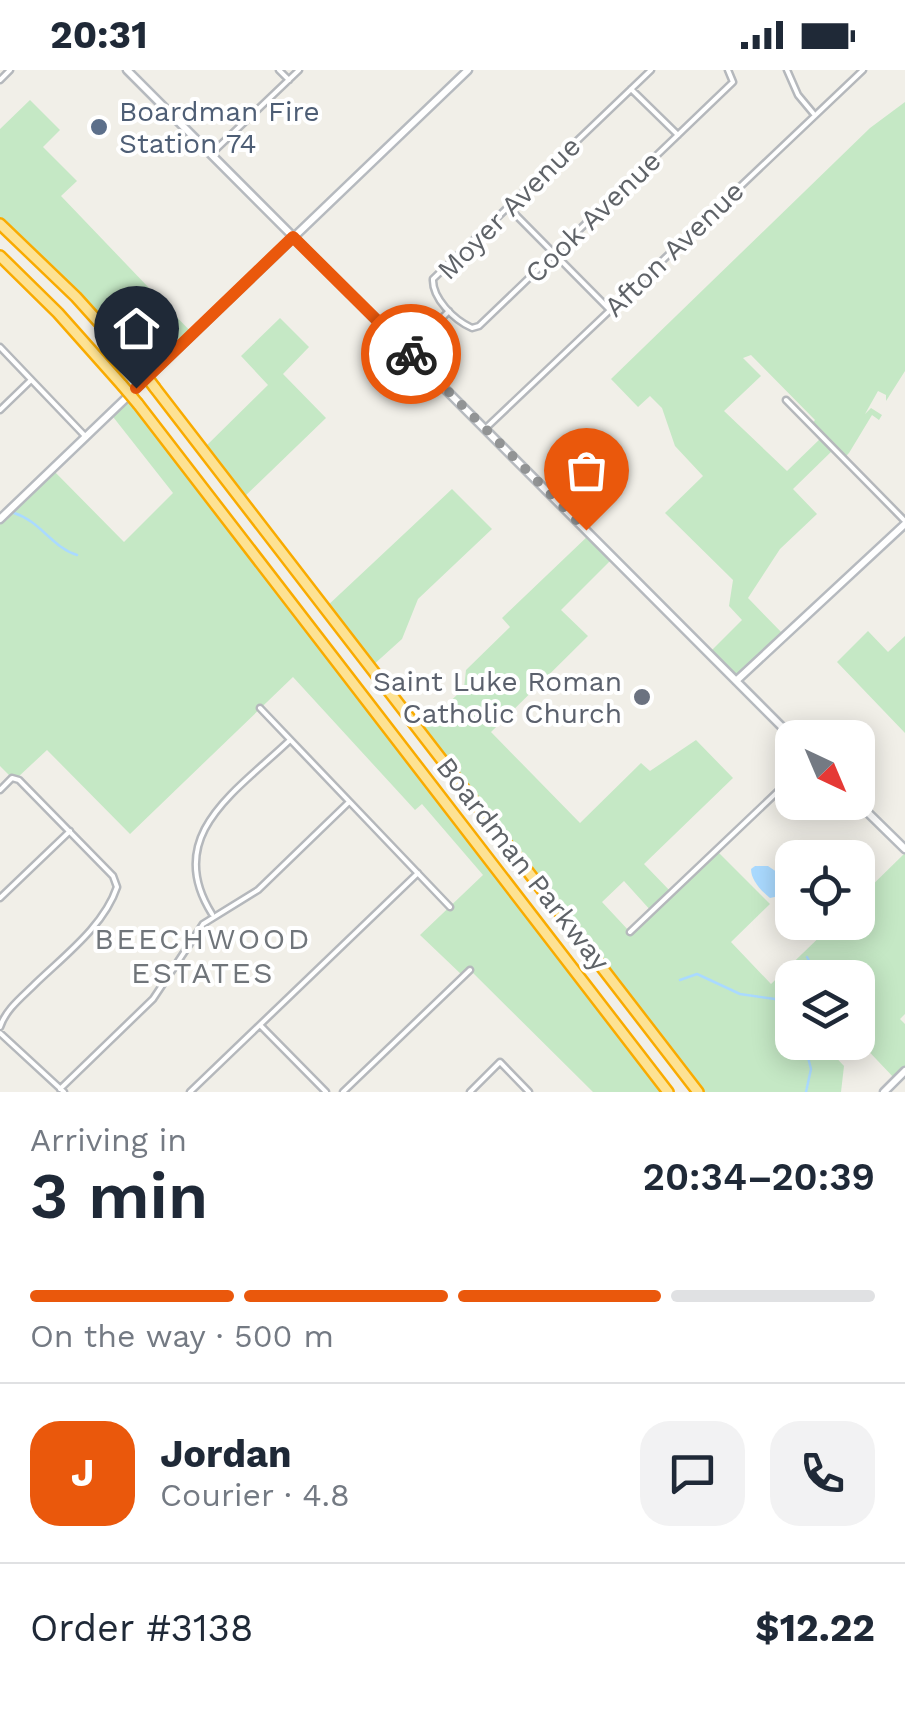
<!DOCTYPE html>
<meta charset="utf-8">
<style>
body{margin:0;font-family:"Work Sans",sans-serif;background:#f2f2f3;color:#1f2937;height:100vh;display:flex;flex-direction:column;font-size:38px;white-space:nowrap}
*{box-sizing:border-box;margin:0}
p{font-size:32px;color:#747a83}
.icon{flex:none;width:55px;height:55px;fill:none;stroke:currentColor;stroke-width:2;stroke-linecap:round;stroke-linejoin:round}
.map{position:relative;height:1022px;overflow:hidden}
.side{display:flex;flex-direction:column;background:#fff;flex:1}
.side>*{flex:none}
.needle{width:65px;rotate:136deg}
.buttons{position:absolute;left:775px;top:650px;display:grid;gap:20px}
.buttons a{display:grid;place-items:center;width:100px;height:100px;border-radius:20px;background:#fff;box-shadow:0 5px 25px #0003;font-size:50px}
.pin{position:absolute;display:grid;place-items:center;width:85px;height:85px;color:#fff;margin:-102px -42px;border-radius:50% 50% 50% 0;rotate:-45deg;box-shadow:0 0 10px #0007}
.pin .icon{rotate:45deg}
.courier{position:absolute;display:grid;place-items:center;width:100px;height:100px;margin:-50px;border:8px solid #ea580c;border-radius:50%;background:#fff;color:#222;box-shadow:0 2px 12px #0007}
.head em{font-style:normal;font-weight:600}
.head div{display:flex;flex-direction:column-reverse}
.head{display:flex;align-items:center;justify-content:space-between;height:170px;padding:0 30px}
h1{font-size:65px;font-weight:600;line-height:75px}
.bar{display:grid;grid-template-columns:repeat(4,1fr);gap:15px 10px;align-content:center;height:120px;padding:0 30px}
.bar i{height:12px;border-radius:8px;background:#e0e1e3}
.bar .on{background:#ea580c}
.bar p{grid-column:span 4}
.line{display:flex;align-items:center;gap:25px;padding:0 30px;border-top:2px solid #e0e1e3}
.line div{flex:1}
.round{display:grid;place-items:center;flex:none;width:105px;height:105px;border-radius:30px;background:#f2f2f3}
.status{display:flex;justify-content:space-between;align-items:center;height:70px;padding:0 50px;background:#fff;direction:ltr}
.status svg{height:28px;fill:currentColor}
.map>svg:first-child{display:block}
</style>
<div class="status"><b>20:31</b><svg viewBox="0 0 49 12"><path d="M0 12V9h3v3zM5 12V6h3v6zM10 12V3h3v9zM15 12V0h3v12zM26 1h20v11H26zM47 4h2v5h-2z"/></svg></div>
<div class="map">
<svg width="905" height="1022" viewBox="0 0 905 1022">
<rect width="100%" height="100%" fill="#f1efe8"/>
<path fill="#c5e8c5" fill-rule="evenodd" d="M30,30L60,60L43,77L77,111L61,126L193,264L147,308L0,154V59Z
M905,32V301L886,331V325L878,321L865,344L871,338L882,345L879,350L872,345L849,383L844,388L834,379L793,419L817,444L780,479L748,528L784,565L736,611L708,584L742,550L729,536L733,510L665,443L703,406L675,376L662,338L650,326L638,337L611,309L870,58ZM751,285L815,350L811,355L823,366L787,401L724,341L761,306L743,288Z
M280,248L309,277L283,304L326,348L242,429L203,379L268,315L241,286Z
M130,325L668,1022H593L470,900L463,906L420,865L483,805L422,734L415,740L293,607L130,764L47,680L17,708H12L0,696V449L52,399L124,472L173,423L110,343Z
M452,419L492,459L418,529L402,569L371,597L325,538Z
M590,464L614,487L561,540L588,566L491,662L580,753L641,693L650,701L696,670L733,708L644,794L672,823L716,780L770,834L731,872L771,914L834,853L858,852V829L905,783V944L900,949L905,954V1001L896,1010L858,970V908H792V972L831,973L827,978L844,996L841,1022H698L420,661L464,618L466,600L510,557L502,548ZM624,811L652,842L630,862L602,832Z
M868,561L888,582L905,566V663L837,592Z"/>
<path fill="#aadaff" d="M755,796H768L787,809L779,826L770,828C761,821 751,810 751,799Z"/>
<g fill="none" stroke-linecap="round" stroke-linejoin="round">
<path stroke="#aadaff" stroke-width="2.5" d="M14,443C40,451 53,478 77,485
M807,887L819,908
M680,910L697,904L740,924L775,929L792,948
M804,972L811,999L806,1022"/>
<defs>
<path id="street" d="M279,0L289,10
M651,0L433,209C432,228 454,250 472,258L479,256L733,12L728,0
M787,0L798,25L813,43
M0,10L10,0
M631,19L678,65
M212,83L299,0
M508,137L610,240
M0,277L86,367
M410,280L449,241
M786,330L905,451
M0,340L31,310
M486,358L863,0
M260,638L450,837
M0,720L12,708L19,710L113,806L117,817C104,856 64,886 35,914C22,927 6,939 0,957
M0,828L70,761
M212,844C162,765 238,720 290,670
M630,862L792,708
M260,955L326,1022
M0,963L64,1022
M60,1019L153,929L203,854L258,820L349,732
M190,1022L418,803
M343,1022L470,900
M470,1022L500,992L529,1022"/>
<path id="secondary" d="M127,0L793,668
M0,449L468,0
M736,611L905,454
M857,732L905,779
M884,1022L905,1001"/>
<path id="highway" d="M0,154L76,227L140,298
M0,186L58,243L122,315
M155,318L698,1022
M138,334L668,1022"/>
</defs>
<use href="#street" stroke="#b5b8bc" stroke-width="9"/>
<use href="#secondary" stroke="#b6babf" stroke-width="11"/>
<use href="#highway" stroke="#f9ab00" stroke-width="14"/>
<use href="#street" stroke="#fff" stroke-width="4"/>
<use href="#secondary" stroke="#fff" stroke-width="6"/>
<use href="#highway" stroke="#fde293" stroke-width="9"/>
<defs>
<path id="highway-bridge" d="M140,298L155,318
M122,315L138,334"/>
</defs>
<use href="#highway-bridge" stroke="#f9ab00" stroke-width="14" stroke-linecap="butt"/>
<use href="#highway-bridge" stroke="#fde293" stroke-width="9"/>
</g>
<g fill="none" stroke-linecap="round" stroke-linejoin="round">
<path stroke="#929495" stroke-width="10" stroke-dasharray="0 18" d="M411,284L586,460"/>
<path stroke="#ea580c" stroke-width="12" d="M136,318L293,167L411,284"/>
</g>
<circle fill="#5c6f8a" stroke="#fff" stroke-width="4" cx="99" cy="57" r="10"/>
<circle fill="#6b7280" stroke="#fff" stroke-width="4" cx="642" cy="627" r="10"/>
<g text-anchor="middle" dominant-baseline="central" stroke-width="8" stroke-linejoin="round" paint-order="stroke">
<g font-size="28" fill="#4e5e75" stroke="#fff" text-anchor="start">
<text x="119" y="41">Boardman Fire<tspan x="119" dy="32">Station 74</tspan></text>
</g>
<g font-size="28" fill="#5f6368" stroke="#fff">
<text transform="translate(509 138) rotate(-45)">Moyer Avenue</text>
<text transform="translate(593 147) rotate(-44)">Cook Avenue</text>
<text transform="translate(674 179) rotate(-44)">Afton Avenue</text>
<text transform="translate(523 794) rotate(52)">Boardman Parkway</text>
</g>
<g font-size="28" fill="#5b616d" stroke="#fff" text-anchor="end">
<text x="622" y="611">Saint Luke Roman<tspan x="622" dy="32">Catholic Church</tspan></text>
</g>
<g font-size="30" letter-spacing="2.5" fill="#70757a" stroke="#fff">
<text x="203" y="868">BEECHWOOD<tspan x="203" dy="34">ESTATES</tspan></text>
</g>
</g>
</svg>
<div class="buttons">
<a><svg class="needle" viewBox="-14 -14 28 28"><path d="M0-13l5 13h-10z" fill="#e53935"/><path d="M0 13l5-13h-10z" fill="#747a83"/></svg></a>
<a><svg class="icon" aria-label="locate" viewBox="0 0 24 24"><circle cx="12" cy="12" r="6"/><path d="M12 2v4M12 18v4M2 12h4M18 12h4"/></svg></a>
<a><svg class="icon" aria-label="layers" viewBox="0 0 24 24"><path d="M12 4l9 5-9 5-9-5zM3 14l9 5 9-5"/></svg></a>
</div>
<div class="pin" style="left:586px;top:460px;background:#ea580c"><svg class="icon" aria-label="bag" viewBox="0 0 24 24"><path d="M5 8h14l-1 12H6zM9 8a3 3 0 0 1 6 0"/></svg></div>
<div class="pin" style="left:136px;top:318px;background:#1f2937"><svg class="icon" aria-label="home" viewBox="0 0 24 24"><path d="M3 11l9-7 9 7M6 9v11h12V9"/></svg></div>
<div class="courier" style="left:411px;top:284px"><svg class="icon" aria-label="bike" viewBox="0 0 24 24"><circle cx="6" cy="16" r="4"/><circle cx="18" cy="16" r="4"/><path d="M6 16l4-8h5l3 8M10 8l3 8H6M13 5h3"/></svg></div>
</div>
<section class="side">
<div class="head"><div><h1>3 min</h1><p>Arriving in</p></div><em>20:34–20:39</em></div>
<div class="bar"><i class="on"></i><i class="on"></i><i class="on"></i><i></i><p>On the way · 500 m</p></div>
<div class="line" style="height:180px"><b class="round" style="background:#ea580c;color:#fff">J</b><div><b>Jordan</b><p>Courier · 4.8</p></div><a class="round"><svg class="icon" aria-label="chat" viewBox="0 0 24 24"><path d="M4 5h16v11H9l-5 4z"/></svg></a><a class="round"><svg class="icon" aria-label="phone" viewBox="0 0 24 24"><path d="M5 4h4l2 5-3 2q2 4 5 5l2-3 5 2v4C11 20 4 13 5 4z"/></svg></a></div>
<div class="line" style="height:130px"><div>Order #3138</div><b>$12.22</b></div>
</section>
